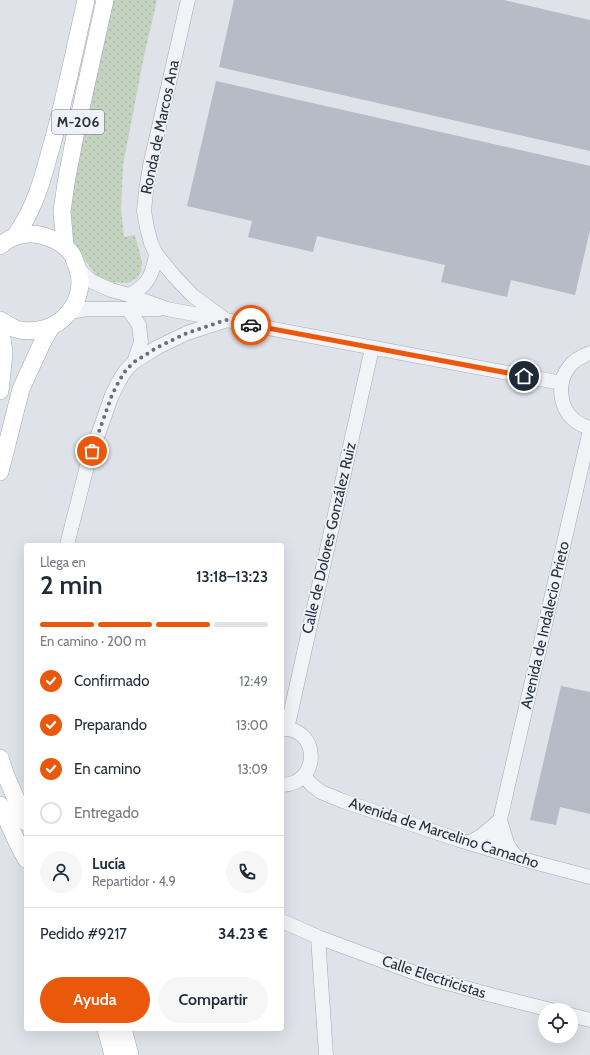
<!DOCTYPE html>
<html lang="es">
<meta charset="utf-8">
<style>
body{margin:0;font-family:Cabin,sans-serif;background:#f6f6f7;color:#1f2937;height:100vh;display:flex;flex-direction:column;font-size:15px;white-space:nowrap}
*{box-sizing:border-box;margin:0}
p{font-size:13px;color:#747a83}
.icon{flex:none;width:22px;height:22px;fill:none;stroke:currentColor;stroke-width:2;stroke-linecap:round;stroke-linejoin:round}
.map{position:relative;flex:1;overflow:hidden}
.drawer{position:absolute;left:24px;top:543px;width:260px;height:488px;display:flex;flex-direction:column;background:#fff;border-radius:4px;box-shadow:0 4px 16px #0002}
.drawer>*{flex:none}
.tools{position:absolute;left:538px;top:1003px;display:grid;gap:8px}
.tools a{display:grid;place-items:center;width:40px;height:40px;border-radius:50%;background:#fff;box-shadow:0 4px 16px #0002;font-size:20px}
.pin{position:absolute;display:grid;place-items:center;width:34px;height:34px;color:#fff;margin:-17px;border:2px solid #fff;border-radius:50%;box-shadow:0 1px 4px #0007}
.courier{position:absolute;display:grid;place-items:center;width:40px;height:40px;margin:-20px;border:3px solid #ea580c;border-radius:50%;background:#fff;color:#222;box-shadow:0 1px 5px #0007}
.overview em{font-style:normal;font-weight:600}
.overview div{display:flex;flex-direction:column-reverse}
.overview{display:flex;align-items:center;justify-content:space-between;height:68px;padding:0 16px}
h1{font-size:26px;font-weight:600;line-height:30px}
.bar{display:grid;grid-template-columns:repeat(4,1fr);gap:6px 4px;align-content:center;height:48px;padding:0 16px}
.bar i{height:5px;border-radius:3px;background:#e0e1e3}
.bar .active{background:#ea580c}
.bar p{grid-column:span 4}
.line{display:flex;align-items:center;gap:10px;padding:0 16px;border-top:1px solid #e0e1e3}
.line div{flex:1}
.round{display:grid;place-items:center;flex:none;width:42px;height:42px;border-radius:21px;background:#f6f6f7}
ol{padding:0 16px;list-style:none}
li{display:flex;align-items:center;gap:12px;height:44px}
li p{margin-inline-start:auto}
li .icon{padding:4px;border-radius:50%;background:#ea580c;color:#fff;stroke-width:4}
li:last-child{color:#747a83}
li i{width:22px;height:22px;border:2px solid #e0e1e3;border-radius:50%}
.button{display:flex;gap:8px;margin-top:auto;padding:8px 16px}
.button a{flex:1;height:46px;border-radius:24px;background:#ea580c;color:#fff;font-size:16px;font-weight:600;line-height:46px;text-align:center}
.button a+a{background:#f6f6f7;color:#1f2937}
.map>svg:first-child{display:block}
</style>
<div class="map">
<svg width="590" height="1055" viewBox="0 0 590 1055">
<defs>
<pattern id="grass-dots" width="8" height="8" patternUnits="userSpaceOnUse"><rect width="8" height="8" fill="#c4d2c0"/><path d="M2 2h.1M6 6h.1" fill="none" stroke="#a8b5a6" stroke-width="1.8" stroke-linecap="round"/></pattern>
</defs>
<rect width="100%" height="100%" fill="#dfe2e8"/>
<path fill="url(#grass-dots)" d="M111,0H157L144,56L123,165L121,209L124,237L135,235L142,262L141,272L136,279L127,283L110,282L96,275L85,260L70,235L69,218L78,159Z"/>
<path fill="#b6bbc5" d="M234,0H504L590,20V151L219,67Z
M216,81L590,166V230L575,295L511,280L507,297L441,282L445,265L317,236L313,252L248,237L252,221L187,206Z
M561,686L590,692V814L560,807L556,825L530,820Z"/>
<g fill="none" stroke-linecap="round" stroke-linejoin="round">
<defs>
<path id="minor" d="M188,0L150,166L146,191L144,211L147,228L151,243L156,254L174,276L193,296L223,318
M78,269L91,281L111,290L129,295L167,309L562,383
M129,295C133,293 137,291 140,288C151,280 154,266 156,254
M128,309L139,325L141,342L134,362
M70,312L87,309H159
M590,353C582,356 574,360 569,367C557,382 559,406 573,419C578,424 584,426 590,428
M67,545L87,466L112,395L119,381L126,370L134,362L158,347L187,333L224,321
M282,729C319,726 322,784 282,785
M287,729L372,348
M304,776L311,784L321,792L343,801L459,840L526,860L590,877
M500,820L507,843L510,849L517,857
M469,843L481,836L500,820
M493,850L590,430
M282,921L318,937L426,977L491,995L551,1010
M318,937L326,1055
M571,1015L590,1020"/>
<path id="major" d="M15,236C33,211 41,185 49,155C64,104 74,52 86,0
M0,246C10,236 27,232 40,235C52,238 66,244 73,256C74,258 75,262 76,264C78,270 80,277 80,282C80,304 64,324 43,329C34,331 25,332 16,329C11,327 5,323 0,320
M65,246L62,211L67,177L76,131L105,0
M0,324L4,353L0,391
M0,472L21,389L42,343L51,327
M0,758L6,776L26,822
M0,805L19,846L26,859
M106,1029L113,1055
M123,1029L130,1055"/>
</defs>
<use href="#minor" stroke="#a4a9b2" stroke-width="15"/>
<use href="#major" stroke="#9fa7b3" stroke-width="18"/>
<use href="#minor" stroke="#f2f3f6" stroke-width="14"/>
<use href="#major" stroke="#fff" stroke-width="17"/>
</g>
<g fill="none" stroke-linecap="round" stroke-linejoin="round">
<path stroke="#686e7a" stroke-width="4" stroke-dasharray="0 7.2" d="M92,451L112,395L119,381L126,370L134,362L158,347L187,333L226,320L251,325"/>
<path stroke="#ea580c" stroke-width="5" d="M251,325L524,376"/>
</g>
<g text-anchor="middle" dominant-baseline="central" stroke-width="3.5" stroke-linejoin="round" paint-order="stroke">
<rect fill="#eef1f6" stroke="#636a76" stroke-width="1" x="52" y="110" width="52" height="24" rx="3"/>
<g font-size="14" font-weight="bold" fill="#28303f">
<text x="78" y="122">M-206</text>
</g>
<g font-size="15" fill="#28303f" stroke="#eef1f6">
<text transform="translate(160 127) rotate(-78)">Ronda de Marcos Ana</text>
<text transform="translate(329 538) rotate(-77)">Calle de Dolores González Ruiz</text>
<text transform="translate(545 625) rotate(-77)">Avenida de Indalecio Prieto</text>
<text transform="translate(444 833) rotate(18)">Avenida de Marcelino Camacho</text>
<text transform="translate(434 977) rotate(18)">Calle Electricistas</text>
</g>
</g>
</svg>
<div class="tools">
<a><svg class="icon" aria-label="locate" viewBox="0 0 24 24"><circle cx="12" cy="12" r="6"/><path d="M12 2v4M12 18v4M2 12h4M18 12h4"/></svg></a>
</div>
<div class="pin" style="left:92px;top:451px;background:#ea580c"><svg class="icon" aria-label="bag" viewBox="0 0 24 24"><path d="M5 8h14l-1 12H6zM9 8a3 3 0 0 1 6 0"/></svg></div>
<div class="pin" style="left:524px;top:376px;background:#1f2937"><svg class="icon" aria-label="home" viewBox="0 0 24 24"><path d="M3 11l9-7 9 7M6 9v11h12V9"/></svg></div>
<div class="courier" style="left:251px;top:325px"><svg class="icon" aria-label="car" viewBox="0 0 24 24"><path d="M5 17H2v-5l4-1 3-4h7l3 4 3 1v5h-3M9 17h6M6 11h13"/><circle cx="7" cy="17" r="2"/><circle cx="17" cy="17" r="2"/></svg></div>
<section class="drawer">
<div class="overview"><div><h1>2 min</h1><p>Llega en</p></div><em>13:18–13:23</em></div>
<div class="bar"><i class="active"></i><i class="active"></i><i class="active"></i><i></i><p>En camino · 200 m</p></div>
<ol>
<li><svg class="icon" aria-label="check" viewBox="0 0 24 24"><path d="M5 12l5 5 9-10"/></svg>Confirmado<p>12:49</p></li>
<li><svg class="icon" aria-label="check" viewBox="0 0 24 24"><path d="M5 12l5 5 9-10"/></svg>Preparando<p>13:00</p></li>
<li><svg class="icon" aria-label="check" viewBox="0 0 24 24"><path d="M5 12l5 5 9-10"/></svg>En camino<p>13:09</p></li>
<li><i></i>Entregado</li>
</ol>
<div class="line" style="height:72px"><a class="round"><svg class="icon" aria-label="person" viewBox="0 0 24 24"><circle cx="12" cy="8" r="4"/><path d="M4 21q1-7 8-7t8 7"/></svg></a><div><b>Lucía</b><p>Repartidor · 4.9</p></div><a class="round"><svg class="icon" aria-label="phone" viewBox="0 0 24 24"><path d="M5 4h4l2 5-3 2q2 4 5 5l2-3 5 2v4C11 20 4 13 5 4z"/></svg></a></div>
<div class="line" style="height:52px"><div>Pedido #9217</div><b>34.23 €</b></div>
<div class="button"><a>Ayuda</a><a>Compartir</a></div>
</section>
</div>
